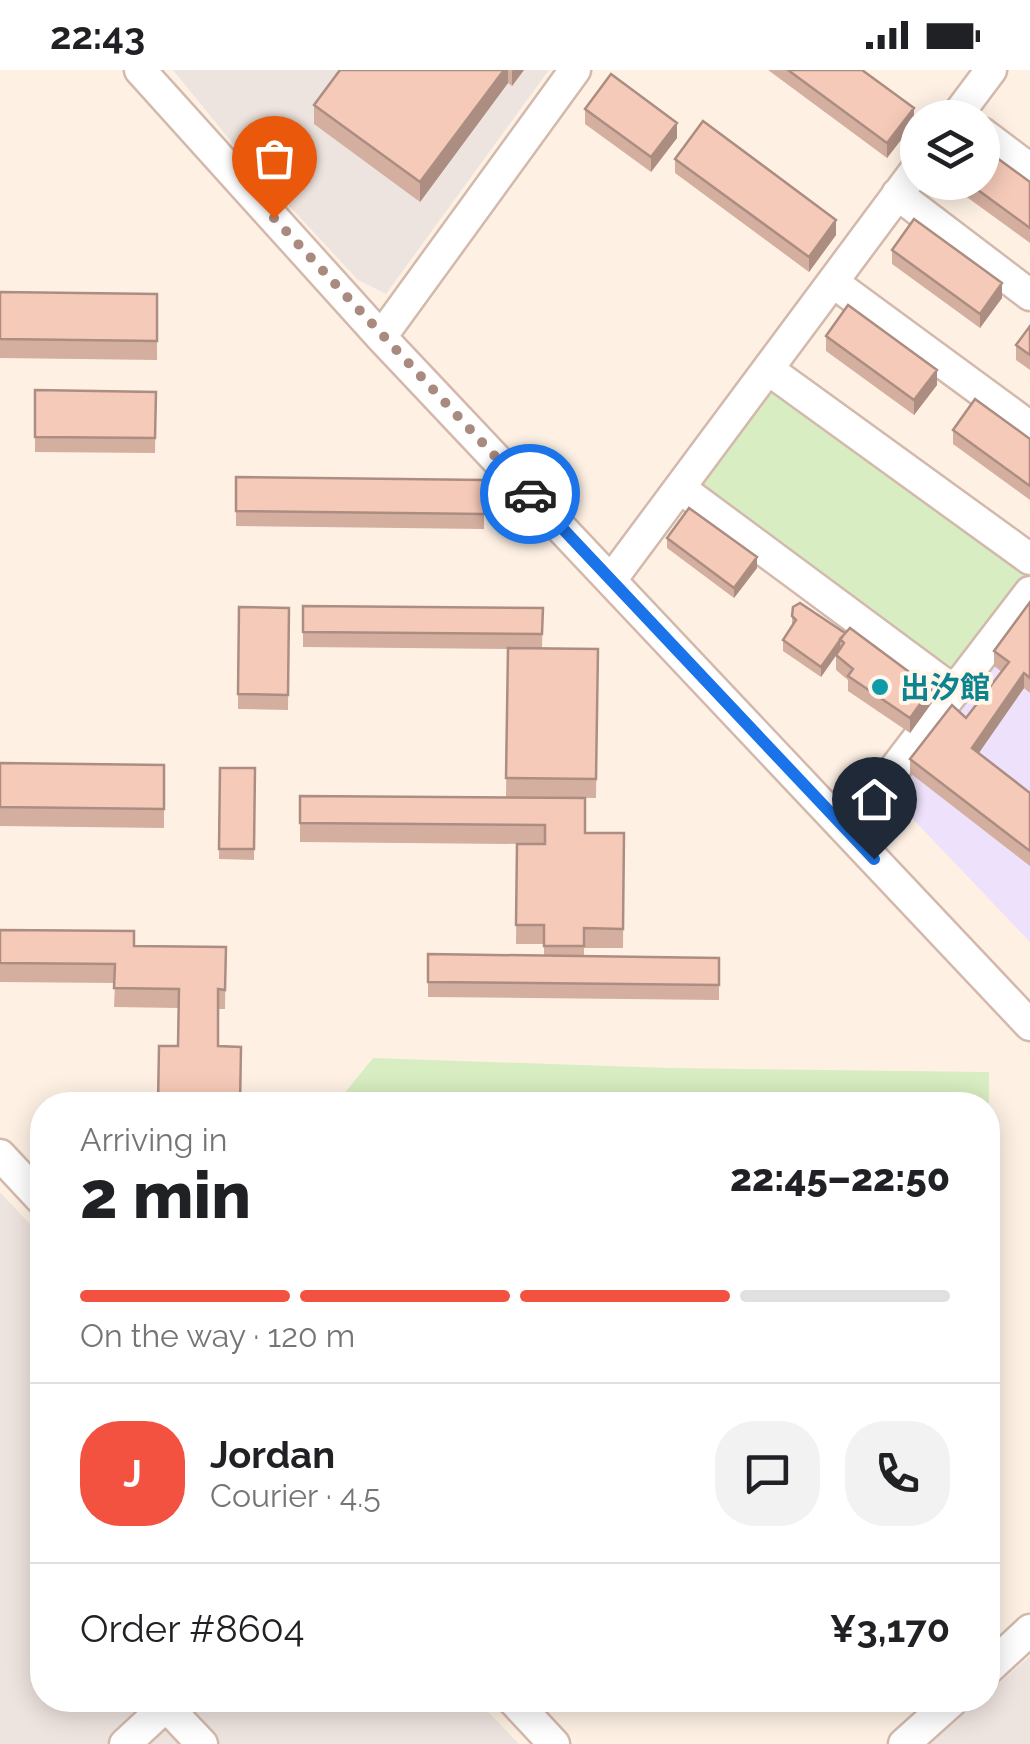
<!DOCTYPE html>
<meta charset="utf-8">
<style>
body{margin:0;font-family:Raleway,"Noto Sans JP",sans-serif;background:#f2f2f2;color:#202124;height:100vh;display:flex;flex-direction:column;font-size:38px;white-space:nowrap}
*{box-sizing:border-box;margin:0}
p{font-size:32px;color:#757577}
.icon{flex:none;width:55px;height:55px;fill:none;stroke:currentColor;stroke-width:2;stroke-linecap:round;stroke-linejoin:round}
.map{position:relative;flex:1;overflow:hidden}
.details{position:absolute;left:30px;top:1022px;width:970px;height:620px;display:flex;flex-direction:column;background:#fff;border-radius:40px;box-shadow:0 5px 25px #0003}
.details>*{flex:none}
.buttons{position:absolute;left:900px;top:30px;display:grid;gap:20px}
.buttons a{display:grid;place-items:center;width:100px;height:100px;border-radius:50%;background:#fff;box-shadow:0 5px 25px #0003;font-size:50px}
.pin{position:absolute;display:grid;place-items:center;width:85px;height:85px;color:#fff;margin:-102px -42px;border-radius:50% 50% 50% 0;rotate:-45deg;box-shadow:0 0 10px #0007}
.pin .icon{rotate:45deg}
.courier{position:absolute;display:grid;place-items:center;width:100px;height:100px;margin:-50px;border:8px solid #1a73e8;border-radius:50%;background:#fff;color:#222;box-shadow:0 2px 12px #0007}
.head em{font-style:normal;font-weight:800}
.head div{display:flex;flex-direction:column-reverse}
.head{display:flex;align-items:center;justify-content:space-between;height:170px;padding:0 50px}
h1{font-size:65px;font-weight:800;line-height:75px}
.bar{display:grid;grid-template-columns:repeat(4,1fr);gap:15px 10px;align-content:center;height:120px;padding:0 50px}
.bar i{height:12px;border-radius:8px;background:#e0e0e0}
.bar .active{background:#f2523f}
.bar p{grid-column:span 4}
.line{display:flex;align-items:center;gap:25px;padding:0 50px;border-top:2px solid #e0e0e0}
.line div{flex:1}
.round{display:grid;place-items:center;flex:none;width:105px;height:105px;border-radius:40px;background:#f2f2f2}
.status{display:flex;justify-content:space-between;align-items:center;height:70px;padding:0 50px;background:#fff;direction:ltr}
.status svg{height:28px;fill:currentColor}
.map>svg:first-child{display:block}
</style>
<div class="status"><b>22:43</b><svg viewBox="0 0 49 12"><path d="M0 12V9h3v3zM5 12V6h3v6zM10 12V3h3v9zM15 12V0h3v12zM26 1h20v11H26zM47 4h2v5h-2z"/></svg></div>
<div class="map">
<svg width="1030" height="1674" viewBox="0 0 1030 1674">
<rect width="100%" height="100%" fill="#fef1e4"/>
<path fill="#eee4df" d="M173,0H549L386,224L358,210L242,85Z
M0,1122L42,1167V1630H477L519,1674H0Z
M1030,1586V1674H929L980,1630H988V1623Z"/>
<path fill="#eee1fb" d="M1030,535V872L889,724Z"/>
<path fill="#d8edc1" d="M772,317L1023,501L1027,514L963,595L945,601L694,415Z
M373,988L668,998L989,1002L988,1175V1035H335Z"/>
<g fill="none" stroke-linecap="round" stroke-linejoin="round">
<defs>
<path id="minor" d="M140,0L381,267L1030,955
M955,48L991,0
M982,63L1030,99
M897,124L1030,225
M834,213L1030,357
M381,267L575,0
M769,300L1030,489
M680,418L954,621
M611,510L918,97
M847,761L1030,522
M0,1085L42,1130
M988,1599L1030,1560
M513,1630L554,1674
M125,1674L166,1636L202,1674
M904,1674L953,1630"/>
</defs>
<use href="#minor" stroke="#d3b9ac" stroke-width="35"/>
<use href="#minor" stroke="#fff" stroke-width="30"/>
</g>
<path fill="#d4ae9f" d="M340,0H524L512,16L508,13L420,132L314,54V35Z
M768,0H862L914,53L887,88Z
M585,39L677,68L651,102L585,54Z
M675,89L836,165L809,202L675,103Z
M953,112H1030V173L953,117Z
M892,180L1002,228L980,258L892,194Z
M0,222L157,224V290L0,288Z
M1030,256V300L1016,290V275Z
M826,266L937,315L914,345L826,281Z
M35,320L156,322L155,383L35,382Z
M953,360L1030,369V430L953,374Z
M236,407L484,410V459L236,456Z
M667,468L757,498L734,528L667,478Z
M1030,532V623L1024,618L978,683L1030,723V796L910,703V689L966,648L1002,602L994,596V581Z
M303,536L543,538L542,578L598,579L596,728L506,727L508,579L303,577Z
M793,537L934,630L910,663L848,621V610L836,600V585L821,607L783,581V570L792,556V546Z
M289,538L288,640L238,639V624Z
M0,693L164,695V758L0,756Z
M220,698H255L254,790L219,789Z
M300,726L585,728V763H624L623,878H584V886L719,888V930L428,927V884L544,886V874H516L517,774H523L300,772Z
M0,860L134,876L226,877L225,939H218V976H178L179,938L114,937L115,913L0,912Z"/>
<path fill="#ac8d82" d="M504,0H508V13L420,132V112Z
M513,0H524L512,16V1Z
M914,38V53L887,88V73Z
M677,53V68L651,102V87Z
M836,150V165L809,202V187Z
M1002,213V228L980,258V244Z
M937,300V315L914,345V330Z
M757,487V498L734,528V518Z
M840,570V580L821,607V597Z
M1024,603V618L972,693V678Z
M934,615V630L910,663V648Z"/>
<path fill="#f6cab9" stroke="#ac8d82" stroke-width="2.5" d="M340,0H504L420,112L314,35Z
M788,0H862L914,38L887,73Z
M611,4L677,53L651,87L585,39Z
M703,51L836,150L809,187L675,89Z
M982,77L1030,112V158L967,112H982Z
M914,149L1002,213L980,244L892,180Z
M0,222L157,224V271L0,269Z
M848,235L937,300L914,330L826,266Z
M1030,256V285L1016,275Z
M35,320L156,322L155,368L35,367Z
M975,329L1030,369V416L953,360Z
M236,407L484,410V444L236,441Z
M689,438L757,487L734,518L667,468Z
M1030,532V608L1024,603L972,678L1030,723V781L910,689L952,635L966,648L1009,592L994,581Z
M800,533L845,563L821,597L783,570L796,550L792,546L793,537Z
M303,536L543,538L542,564L303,562Z
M239,537L289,538L288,625L238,624Z
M850,558L920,610L923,607L934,615L910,648L848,606L853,599L836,585L844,573L840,569Z
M508,578L598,579L596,709L506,708Z
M0,693L164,695V739L0,737Z
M220,698H255L254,779H219Z
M300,726L585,728V763H624L623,859L584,858V876H544V855H516L517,774H545V755L300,753Z
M0,860L134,861V876L226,877L225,920L218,919V976L241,977L240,1035H158L159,976H178L179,919L114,918L115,894L0,893Z
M428,884L719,888V915L428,912Z"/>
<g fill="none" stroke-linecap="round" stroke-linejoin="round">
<path stroke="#a88a7e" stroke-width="10" stroke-dasharray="0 18" d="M274,148L530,424"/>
<path stroke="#1a73e8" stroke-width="12" d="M530,424L874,789"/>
</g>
<circle fill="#0f9aa8" stroke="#fff6ec" stroke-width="4" cx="880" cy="617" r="10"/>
<g text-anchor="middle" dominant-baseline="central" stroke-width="8" stroke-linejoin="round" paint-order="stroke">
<g font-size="30" font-weight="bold" fill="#0d838f" stroke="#fff6ec" text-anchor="start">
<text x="900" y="617">出汐館</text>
</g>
</g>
</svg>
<div class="buttons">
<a><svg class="icon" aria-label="layers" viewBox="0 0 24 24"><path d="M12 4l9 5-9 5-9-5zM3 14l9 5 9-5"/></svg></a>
</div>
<div class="pin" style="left:274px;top:148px;background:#ea580c"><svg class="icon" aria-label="bag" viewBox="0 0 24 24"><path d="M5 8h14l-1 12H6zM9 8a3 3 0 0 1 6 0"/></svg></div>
<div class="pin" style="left:874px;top:789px;background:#1f2937"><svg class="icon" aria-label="home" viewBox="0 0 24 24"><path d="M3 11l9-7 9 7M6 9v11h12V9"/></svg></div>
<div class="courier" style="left:530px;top:424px"><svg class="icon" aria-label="car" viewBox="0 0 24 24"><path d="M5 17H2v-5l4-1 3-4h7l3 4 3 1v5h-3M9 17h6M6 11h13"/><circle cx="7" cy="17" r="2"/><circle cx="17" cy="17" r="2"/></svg></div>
<section class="details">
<div class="head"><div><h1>2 min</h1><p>Arriving in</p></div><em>22:45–22:50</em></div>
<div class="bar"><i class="active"></i><i class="active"></i><i class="active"></i><i></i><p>On the way · 120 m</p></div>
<div class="line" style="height:180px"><b class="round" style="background:#f2523f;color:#fff">J</b><div><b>Jordan</b><p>Courier · 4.5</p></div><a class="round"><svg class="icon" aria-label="chat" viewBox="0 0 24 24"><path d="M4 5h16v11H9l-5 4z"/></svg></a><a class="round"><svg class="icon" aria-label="phone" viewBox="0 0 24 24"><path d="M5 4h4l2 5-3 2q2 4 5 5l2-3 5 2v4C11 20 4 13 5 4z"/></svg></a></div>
<div class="line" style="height:130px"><div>Order #8604</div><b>¥3,170</b></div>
</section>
</div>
